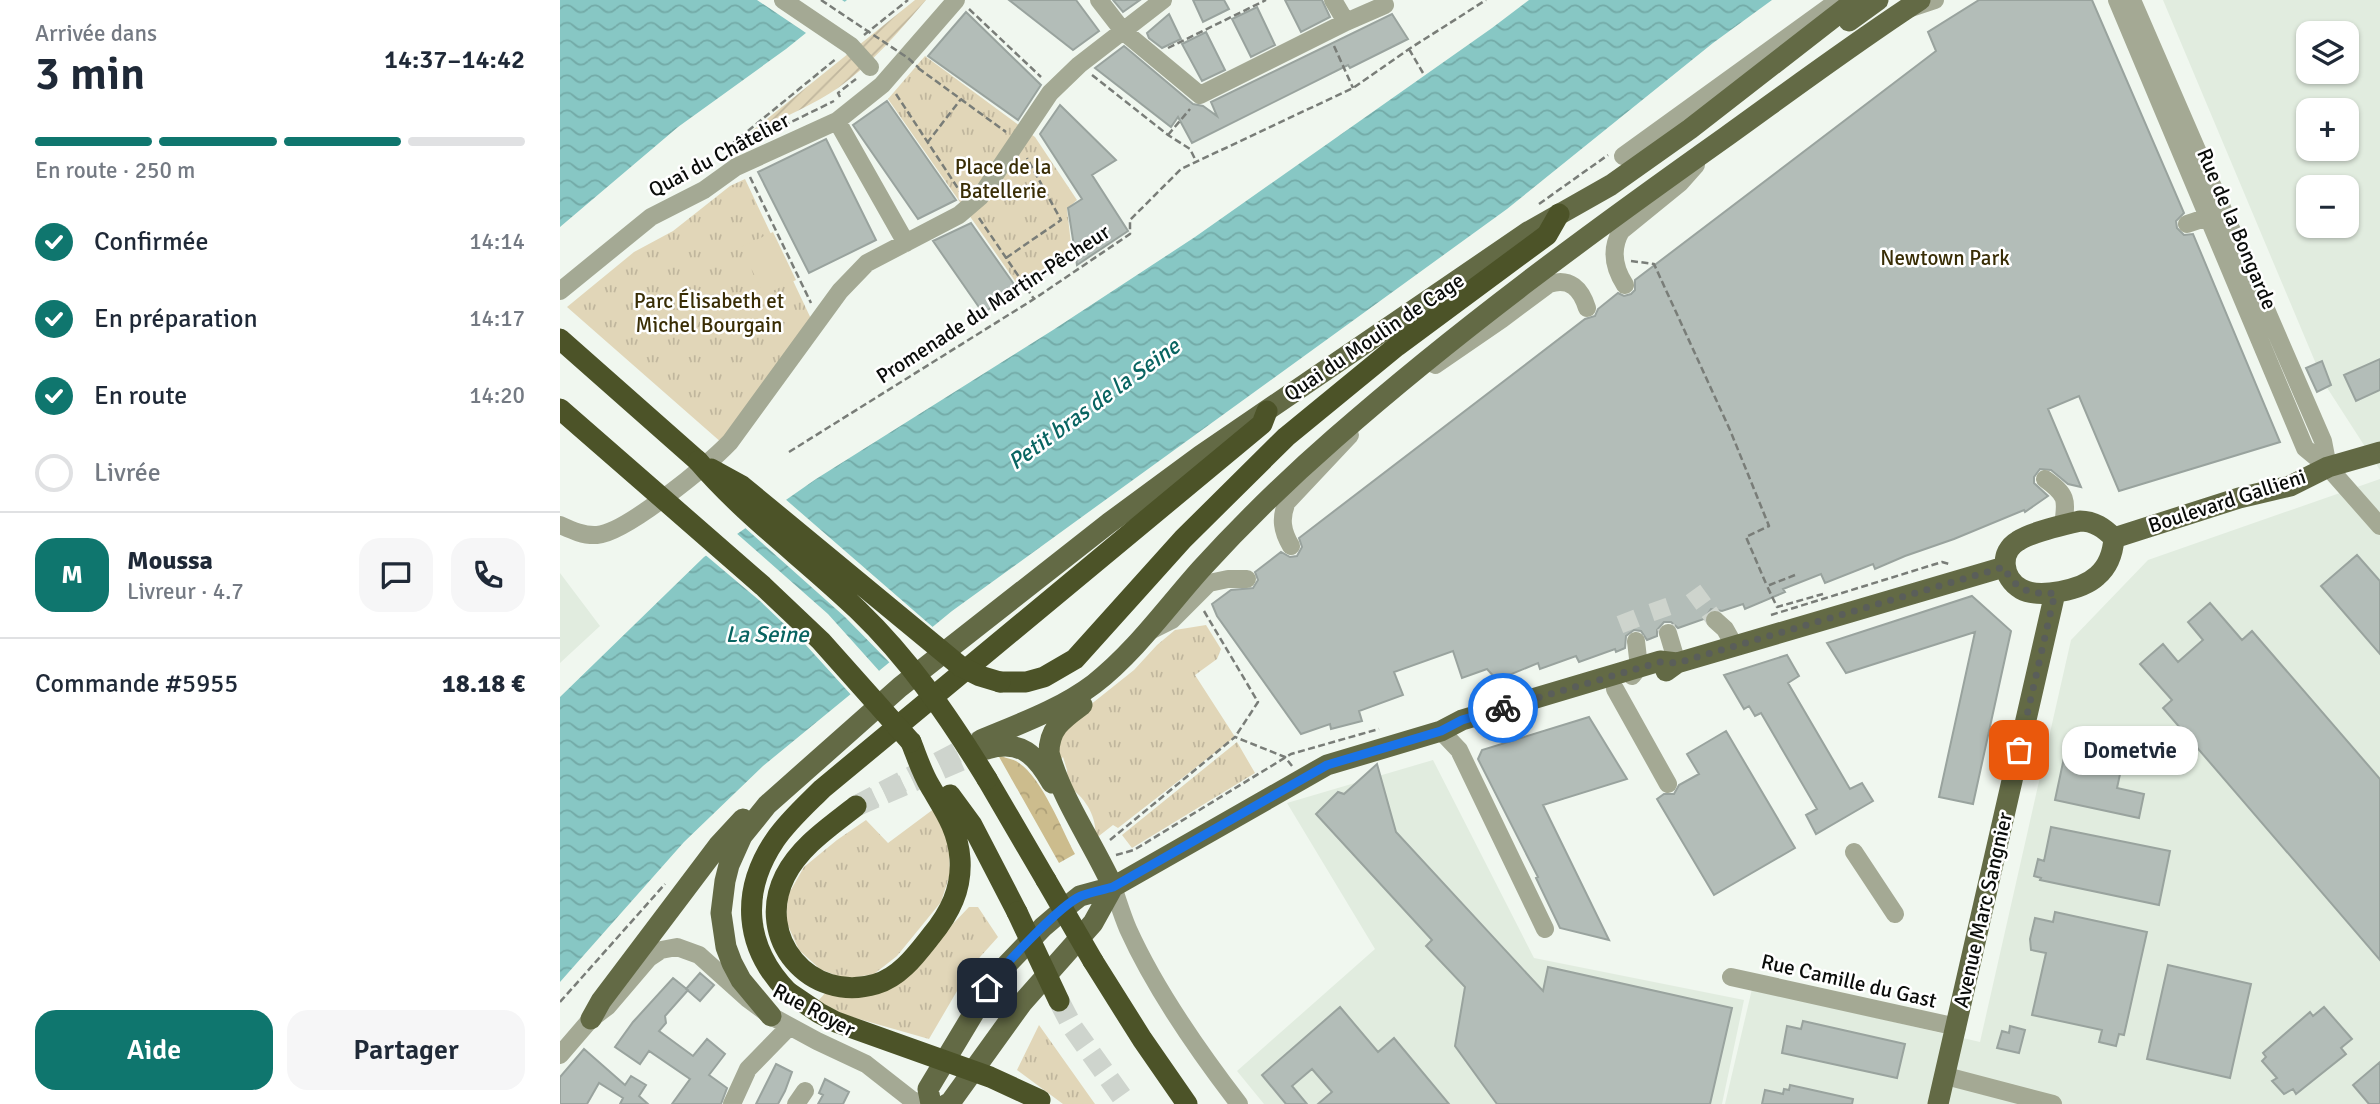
<!DOCTYPE html>
<html lang="fr">
<meta charset="utf-8">
<style>
body{margin:0;font-family:Signika,sans-serif;background:#f6f6f7;color:#1f2937;height:100vh;display:flex;flex-direction:column;font-size:26px;white-space:nowrap}
*{box-sizing:border-box;margin:0}
p{font-size:23px;color:#747a83}
.icon{flex:none;width:38px;height:38px;fill:none;stroke:currentColor;stroke-width:2;stroke-linecap:round;stroke-linejoin:round}
.map{position:relative;flex:1;overflow:hidden}
.panel{display:flex;flex-direction:column;background:#fff;width:560px}
.panel>*{flex:none}
.buttons{position:absolute;left:1736px;top:21px;display:grid;gap:14px}
.buttons a{display:grid;place-items:center;width:63px;height:63px;border-radius:14px;background:#fff;box-shadow:0 2px 5px #0004;font-size:35px}
.pin{position:absolute;display:grid;place-items:center;width:60px;height:60px;color:#fff;margin:-30px;border-radius:14px;box-shadow:0 4px 10px #0006}
.courier{position:absolute;display:grid;place-items:center;width:70px;height:70px;margin:-35px;border:5px solid #1a73e8;border-radius:50%;background:#fff;color:#222;box-shadow:0 2px 9px #0007}
.bubble{position:absolute;height:49px;border-radius:21px;background:#fff;box-shadow:0 2px 5px #0004;font-size:23px;font-weight:600;line-height:49px;text-align:center}
.overview em{font-style:normal;font-weight:600}
.overview div{display:flex;flex-direction:column-reverse}
.overview{display:flex;align-items:center;justify-content:space-between;height:119px;padding:0 35px}
h1{font-size:46px;font-weight:600;line-height:52px}
.bar{display:grid;grid-template-columns:repeat(4,1fr);gap:10px 7px;align-content:center;height:84px;padding:0 35px}
.bar i{height:9px;border-radius:5px;background:#e0e1e3}
.bar .active{background:#0f766e}
.bar p{grid-column:span 4}
.line{display:flex;align-items:center;gap:18px;padding:0 35px;border-top:2px solid #e0e1e3}
.line div{flex:1}
.round{display:grid;place-items:center;flex:none;width:74px;height:74px;border-radius:21px;background:#f6f6f7}
ol{padding:0 35px;list-style:none}
li{display:flex;align-items:center;gap:21px;height:77px}
li p{margin-inline-start:auto}
li .icon{padding:7px;border-radius:50%;background:#0f766e;color:#fff;stroke-width:4}
li:last-child{color:#747a83}
li i{width:38px;height:38px;border:4px solid #e0e1e3;border-radius:50%}
.action{display:flex;gap:14px;margin-top:auto;padding:14px 35px}
.action a{flex:1;height:80px;border-radius:21px;background:#0f766e;color:#fff;font-size:28px;font-weight:600;line-height:80px;text-align:center}
.action a+a{background:#f6f6f7;color:#1f2937}
main{display:flex;flex:1;min-height:0}
.map>svg:first-child{display:block}
</style>
<main>
<section class="panel">
<div class="overview"><div><h1>3 min</h1><p>Arrivée dans</p></div><em>14:37–14:42</em></div>
<div class="bar"><i class="active"></i><i class="active"></i><i class="active"></i><i></i><p>En route · 250 m</p></div>
<ol>
<li><svg class="icon" aria-label="check" viewBox="0 0 24 24"><path d="M5 12l5 5 9-10"/></svg>Confirmée<p>14:14</p></li>
<li><svg class="icon" aria-label="check" viewBox="0 0 24 24"><path d="M5 12l5 5 9-10"/></svg>En préparation<p>14:17</p></li>
<li><svg class="icon" aria-label="check" viewBox="0 0 24 24"><path d="M5 12l5 5 9-10"/></svg>En route<p>14:20</p></li>
<li><i></i>Livrée</li>
</ol>
<div class="line" style="height:126px"><b class="round" style="background:#0f766e;color:#fff">M</b><div><b>Moussa</b><p>Livreur · 4.7</p></div><a class="round"><svg class="icon" aria-label="chat" viewBox="0 0 24 24"><path d="M4 5h16v11H9l-5 4z"/></svg></a><a class="round"><svg class="icon" aria-label="phone" viewBox="0 0 24 24"><path d="M5 4h4l2 5-3 2q2 4 5 5l2-3 5 2v4C11 20 4 13 5 4z"/></svg></a></div>
<div class="line" style="height:91px"><div>Commande #5955</div><b>18.18 €</b></div>
<div class="action"><a>Aide</a><a>Partager</a></div>
</section>
<div class="map">
<svg width="1820" height="1104" viewBox="0 0 1820 1104">
<defs>
<pattern id="grass-tufts" width="24" height="20" patternUnits="userSpaceOnUse" patternTransform="scale(1.75)"><rect width="24" height="20" fill="#e1d6b8"/><path d="M3 7l-1-3M5 7V3M7 7l1-3M15 17l-1-3M17 17v-4M19 17l1-3" fill="none" stroke="#c0b69d"/></pattern>
<pattern id="forest-crowns" width="20" height="18" patternUnits="userSpaceOnUse" patternTransform="scale(1.75)"><rect width="20" height="18" fill="#ccbc8d"/><path d="M2 6a3 3 0 1 1 6 0M12 15a3 3 0 1 1 6 0" fill="none" stroke="#aea078"/></pattern>
<pattern id="garden-furrows" width="10" height="10" patternUnits="userSpaceOnUse" patternTransform="scale(1.75)"><rect width="10" height="10" fill="#e1d6b8"/><path d="M-1 1l2-2M0 10L10 0M9 11l2-2" fill="none" stroke="#c0b69d"/></pattern>
<pattern id="water-waves" width="16" height="10" patternUnits="userSpaceOnUse" patternTransform="scale(1.75)"><rect width="16" height="10" fill="#87c7c4"/><path d="M0 5q4-4 8 0t8 0" fill="none" stroke="#73aaa7"/></pattern>
</defs>
<rect width="100%" height="100%" fill="#f0f7ef"/>
<path fill="#e1ecdf" fill-rule="evenodd" d="M1603,0H1820V470L1764,383ZM1748,33H1787V72H1748ZM1748,110H1787V149H1748ZM1748,187H1787V226H1748Z
M1820,479V1104H1165L1192,989L1420,1042L1511,640L1588,560Z
M0,573L40,626L0,663Z
M873,760L974,958L1184,1000L1162,1104H704L677,1071L815,949L727,803Z"/>
<path fill="url(#grass-tufts)" d="M365,56L475,137L517,200L507,209L512,253L460,288L328,99Z
M185,179L253,323L162,443L7,307L74,252L113,231L170,186Z
M646,625L661,649L657,659L635,675L675,737L558,828L553,825L535,839C538,818 526,798 508,786L507,770L503,757L497,763L500,729L574,670L597,645L615,630Z
M677,742L695,773L572,848L562,835Z
M375,808L388,833L390,874L381,902L337,956L314,974L285,979L260,969L239,950L226,921L228,895L244,867L277,840L306,820L328,843Z
M409,907H418L438,937L411,967L369,1039L285,1015L258,1001L267,991L282,996L368,950Z
M479,1025L535,1104H503L457,1070Z"/>
<path fill="url(#forest-crowns)" d="M438,755C445,758 454,759 459,763C482,778 502,830 515,854L499,863Z"/>
<path fill="url(#garden-furrows)" d="M355,0H366C339,31 312,64 278,88C250,107 217,120 187,135Z"/>
<path fill="#e1d6b8" d="M213,232L236,280L204,295L181,247Z"/>
<path fill="url(#water-waves)" d="M0,0H287L226,49L118,127L0,227Z
M969,0H1212L1153,43L947,209L392,611L203,766L124,842L0,982V697L144,557L256,479L493,330L635,237L932,28Z"/>
<path fill="#f0f7ef" d="M197,0H282L288,4L249,35Z
M224,498L375,629L332,665L285,617L183,526Z
M175,532L268,614L321,673L293,697L245,644L200,601L143,553Z"/>
<path fill="#b3bdb8" stroke="#99a39e" stroke-width="2" d="M449,0H516L539,31L513,50Z
M553,0H580L563,12Z
M633,0H664L669,9L643,22Z
M725,0H762L770,17L741,32Z
M1419,0H1532L1624,213L1616,221L1617,228L1624,235L1633,234L1720,442L1559,491L1519,396L1488,409L1521,487L1508,484L1491,470L1480,469L1474,477V483L1488,496L1465,512L1464,510L1394,539L1345,556L1315,569L1313,564L1265,583L1261,574L1223,589L1225,592L1185,609L1183,604L1162,611L1151,609L1144,619L1118,628L1111,622H1104L1097,630V636L1087,640L1081,631L1074,630L1066,636L1065,648L1056,652L1055,649L1019,662L1016,656L980,669L978,663L937,680L927,669L902,678L893,651L834,672L843,695L799,711L802,721L771,729L770,724L741,734L657,616L652,604L671,590L693,588L698,580L695,572L721,552L730,557L737,556L742,547L739,538L1025,319L1035,316L1038,309L1058,293L1064,296L1071,294L1075,290V280L1376,51L1368,32Z
M697,7L715,45L691,57L672,19Z
M406,12L481,85L458,120L368,56Z
M609,14L621,39L602,48L589,38L587,33Z
M832,14L848,39L790,68L788,65L632,143L618,117L611,127L535,68L564,46L633,104L643,106L657,116L651,102Z
M646,32L665,70L642,81L622,44Z
M327,101L396,200L358,219L293,125Z
M500,105L556,160L532,175L568,231L517,265L508,208L522,199L480,134Z
M266,139L316,240L249,273L198,172Z
M411,223L458,290L423,313L373,241Z
M1820,359V390L1796,401L1784,375Z
M1762,361L1771,385L1757,392L1746,368Z
M1797,555L1820,581V654L1761,586Z
M1412,596L1451,631L1413,804L1379,797L1415,632L1286,673L1267,643Z
M1650,603L1682,640L1692,631L1820,779V960L1603,708L1612,700L1580,664L1603,644L1618,662L1643,640L1628,622Z
M1227,655L1239,676L1228,683L1290,789L1302,783L1313,801L1256,834L1246,815L1257,809L1201,713L1195,716L1189,706L1184,709L1164,675Z
M1029,717L1067,779L983,805L1049,940L1000,928L976,878L978,877L918,759L922,750Z
M1166,731L1235,848L1154,895L1097,799L1104,794H1114L1119,785L1139,774L1127,754Z
M1505,753L1562,765L1557,788L1584,794L1579,818L1495,800Z
M817,764L836,832L983,991L988,967L1172,1008L1150,1104H937L895,1046L905,987L866,946L872,940L756,814L778,792L784,794Z
M1491,827L1610,851L1599,905L1480,880L1481,878L1474,876L1478,859L1484,861Z
M1495,912L1587,932L1564,1035L1559,1034L1556,1046L1539,1042L1542,1030L1472,1015L1486,953L1471,950L1470,939L1475,918L1493,922Z
M1608,965L1691,984L1670,1078L1587,1059Z
M140,973L154,985L140,1001L126,989Z
M113,978L128,990L105,1016L106,1023L99,1031L133,1056L147,1039L165,1054L149,1075L167,1088L161,1104H112L130,1079L89,1051L80,1064L55,1047L73,1022Z
M780,1007L818,1052L834,1038L889,1104H758L772,1092L752,1069L732,1086L747,1104H726L702,1075Z
M1764,1007L1792,1039L1781,1048L1786,1054L1736,1094L1733,1089L1724,1094L1712,1081L1717,1078L1702,1061L1706,1057L1703,1053L1750,1012L1753,1016Z
M1243,1021L1345,1044L1337,1078L1222,1053L1227,1026L1241,1029Z
M1450,1026L1465,1030L1459,1053L1437,1048L1442,1031L1449,1033Z
M24,1049L65,1085L71,1076L86,1085L79,1096L88,1104H60L63,1098L39,1083L27,1104H0V1077Z
M1820,1062V1104H1809L1793,1085Z
M216,1064L232,1072L225,1091L218,1104H196Z
M265,1079L289,1092L283,1104H258L263,1095L259,1093Z
M1230,1085L1293,1099L1292,1104H1202L1205,1090L1223,1094L1224,1089L1229,1090Z"/>
<g fill="none" stroke-linecap="round" stroke-linejoin="round">
<path stroke="#ced4cd" stroke-width="18" stroke-dasharray="18 9" stroke-linecap="butt" d="M1133,590L1155,620
M1097,601L1108,633
M1065,613L1076,641"/>
<path stroke="#ced4cd" stroke-width="21" stroke-dasharray="21 10" stroke-linecap="butt" d="M296,806L427,749"/>
<path stroke="#ced4cd" stroke-width="21" stroke-dasharray="21 10" stroke-linecap="butt" d="M296,806L421,740
M499,1001L513,1028L567,1104"/>
<path stroke="#797d78" stroke-width="2.5" stroke-dasharray="7 3.5" stroke-linecap="butt" d="M409,9L481,77
M304,35L348,0
M774,46L793,88
M608,48L706,0
M849,49L863,73
M358,68L446,132
M532,75L608,135L630,149L636,161
M336,94L401,193
M280,97L278,93L296,79
M223,126L274,101
M608,135L630,109
M367,143L401,99
M169,152L167,148L277,58
M190,177L251,303
M979,204L1048,155
M419,218L474,299
M446,258L501,220L467,158
M1071,261L1094,264L1170,430L1209,526L1186,537L1207,586
M229,452L474,299L570,234V220L621,169L793,88L849,49L926,0
M1235,575L1207,586L1217,607L1263,594
M644,611L698,702L675,737
M1211,615L1382,562L1389,564
M550,840L675,737L725,757L732,766
M556,855L574,850L731,754L819,729
M0,1002L105,884"/>
<path stroke="#a4a994" stroke-width="18" d="M539,0L563,31L640,95L786,22L825,5
M773,0L786,22
M1557,0L1745,448L1768,467L1820,526
M1572,0L1763,441L1768,467
M1348,9L1375,0
M277,121L346,243
M1063,156L1279,0
M1627,224L1657,214
M1065,285C1054,268 1050,250 1061,231L1120,183L1136,165
M0,291L91,217L144,190L176,167L277,121L322,85L396,0
M875,365L942,319L989,284C1010,277 1021,289 1027,308
M1485,479C1507,495 1507,499 1503,525
M0,525C11,530 24,536 37,535C66,533 149,464 170,442L280,291L307,263L399,215L420,197L490,93L519,65L603,0
M731,546C722,531 720,518 727,502L790,435
M1155,620L1165,629L1174,645
M590,631L612,620L649,583L668,579H687
M1108,633L1117,663
M1072,676L1079,667L1076,641
M1055,689L1108,784
M881,731L899,750L985,929
M1294,852L1335,914
M553,887C558,901 562,915 568,929C595,989 639,1052 679,1104
M1171,977L1397,1027
M0,1055L31,1019L48,1006L89,958L101,950L117,947L139,955L188,999L211,1016L257,1041L306,1064L352,1100L363,1104
M1386,1076L1493,1104
M172,1104L188,1069L229,1027
M236,1104L245,1091"/>
<path stroke="#636a45" stroke-width="21" d="M1289,21L1318,0
M1520,521C1534,521 1544,528 1554,538C1553,552 1549,566 1537,576C1522,590 1479,599 1461,589C1442,578 1439,552 1458,541C1471,532 1504,525 1520,521Z
M1554,538L1679,498L1730,486L1768,467L1820,452
M1106,671L1117,663L1444,567
M522,705C503,719 489,728 489,753C502,800 533,843 553,887
M421,740C459,724 501,709 534,684C575,652 607,607 641,569C683,523 728,479 775,438C899,329 1033,231 1167,136C1231,90 1294,43 1360,0
M427,749C461,739 476,755 492,783
M211,1016L181,980L172,963L166,947L161,913L165,881L169,865L182,836L207,805L340,687L549,523L640,456L968,232L1051,185L1130,129L1296,0
M31,1019L41,1001L158,846L183,819
M371,1104L368,1089L436,976L483,927L510,904L520,896L553,887L767,765L881,731L902,720L1100,661L1117,663
M387,1104L390,1103L462,1003L533,923L553,887
M1378,1104L1495,593"/>
<path stroke="#4c5328" stroke-width="21" d="M0,339L138,461
M440,682H466L484,677L515,659L623,539L726,437L837,346L987,235L999,214
M427,779L486,880
M390,795L412,825L457,912
M296,806C271,826 240,846 225,876C194,938 250,1004 316,984C340,977 356,955 371,936C390,913 402,889 400,859C398,829 384,810 370,786C362,773 357,757 351,742
M533,961L582,1039L627,1104
M228,992C184,947 180,892 215,840C228,821 246,805 262,789L702,424L707,411"/>
<path stroke="#797d78" stroke-width="2.5" stroke-dasharray="7 3.5" stroke-linecap="butt" d="M261,0L348,58L359,68"/>
<path stroke="#a4a994" stroke-width="18" d="M223,0L291,46L310,67"/>
<path stroke="#4c5328" stroke-width="21" d="M0,409L203,586L261,641L351,742
M138,461C185,516 245,559 298,610C350,660 389,717 427,779
M151,469L182,486L400,666L420,676L440,682
M486,880L533,961
M457,912L499,1001
M228,992L259,1013L276,1022L430,1077L480,1100"/>
</g>
<g fill="none" stroke-linecap="round" stroke-linejoin="round">
<path stroke="#5a5e5a" stroke-width="7" stroke-dasharray="0 12.6" d="M943,708L1100,662L1117,663L1444,567C1455,590 1470,595 1495,593L1459,750"/>
<path stroke="#1a73e8" stroke-width="9" d="M427,988C441,968 500,905 521,896C531,892 543,890 553,887L767,765L881,731L902,720L943,708"/>
</g>
<g text-anchor="middle" dominant-baseline="central" stroke-width="5" stroke-linejoin="round" paint-order="stroke">
<g font-size="21" fill="#0a0c0a" stroke="#fff">
<text transform="translate(159 155) rotate(-28)">Quai du Châtelier</text>
<text transform="translate(1677 229) rotate(67)">Rue de la Bongarde</text>
<text transform="translate(433 304) rotate(-33)">Promenade du Martin-Pêcheur</text>
<text transform="translate(814 337) rotate(-34)">Quai du Moulin de Cage</text>
<text transform="translate(1667 501) rotate(-18)">Boulevard Gallieni</text>
<text transform="translate(1423 910) rotate(-77)">Avenue Marc Sangnier</text>
<text transform="translate(1289 981) rotate(13)">Rue Camille du Gast</text>
<text transform="translate(254 1010) rotate(28)">Rue Royer</text>
</g>
<g font-size="21" fill="#392d05" stroke="#fff">
<text x="443" y="167">Place de la<tspan x="443" dy="24">Batellerie</tspan></text>
<text x="1385" y="258">Newtown Park</text>
<text x="149" y="301">Parc Élisabeth et<tspan x="149" dy="24">Michel Bourgain</tspan></text>
</g>
<g font-size="23" font-style="italic" fill="#086461" stroke="#fff">
<text transform="translate(534 404) rotate(-36)">Petit bras de la Seine</text>
<text x="207" y="634">La Seine</text>
</g>
</g>
</svg>
<div class="buttons">
<a><svg class="icon" aria-label="layers" viewBox="0 0 24 24"><path d="M12 4l9 5-9 5-9-5zM3 14l9 5 9-5"/></svg></a>
<a>+</a>
<a>−</a>
</div>
<div class="pin" style="left:1459px;top:750px;background:#ea580c"><svg class="icon" aria-label="bag" viewBox="0 0 24 24"><path d="M5 8h14l-1 12H6zM9 8a3 3 0 0 1 6 0"/></svg></div>
<div class="pin" style="left:427px;top:988px;background:#1f2937"><svg class="icon" aria-label="home" viewBox="0 0 24 24"><path d="M3 11l9-7 9 7M6 9v11h12V9"/></svg></div>
<div class="courier" style="left:943px;top:708px"><svg class="icon" aria-label="bike" viewBox="0 0 24 24"><circle cx="6" cy="16" r="4"/><circle cx="18" cy="16" r="4"/><path d="M6 16l4-8h5l3 8M10 8l3 8H6M13 5h3"/></svg></div>
<div class="bubble" style="left:1502px;top:726px;width:136px">Dometvie</div>
</div>
</main>
